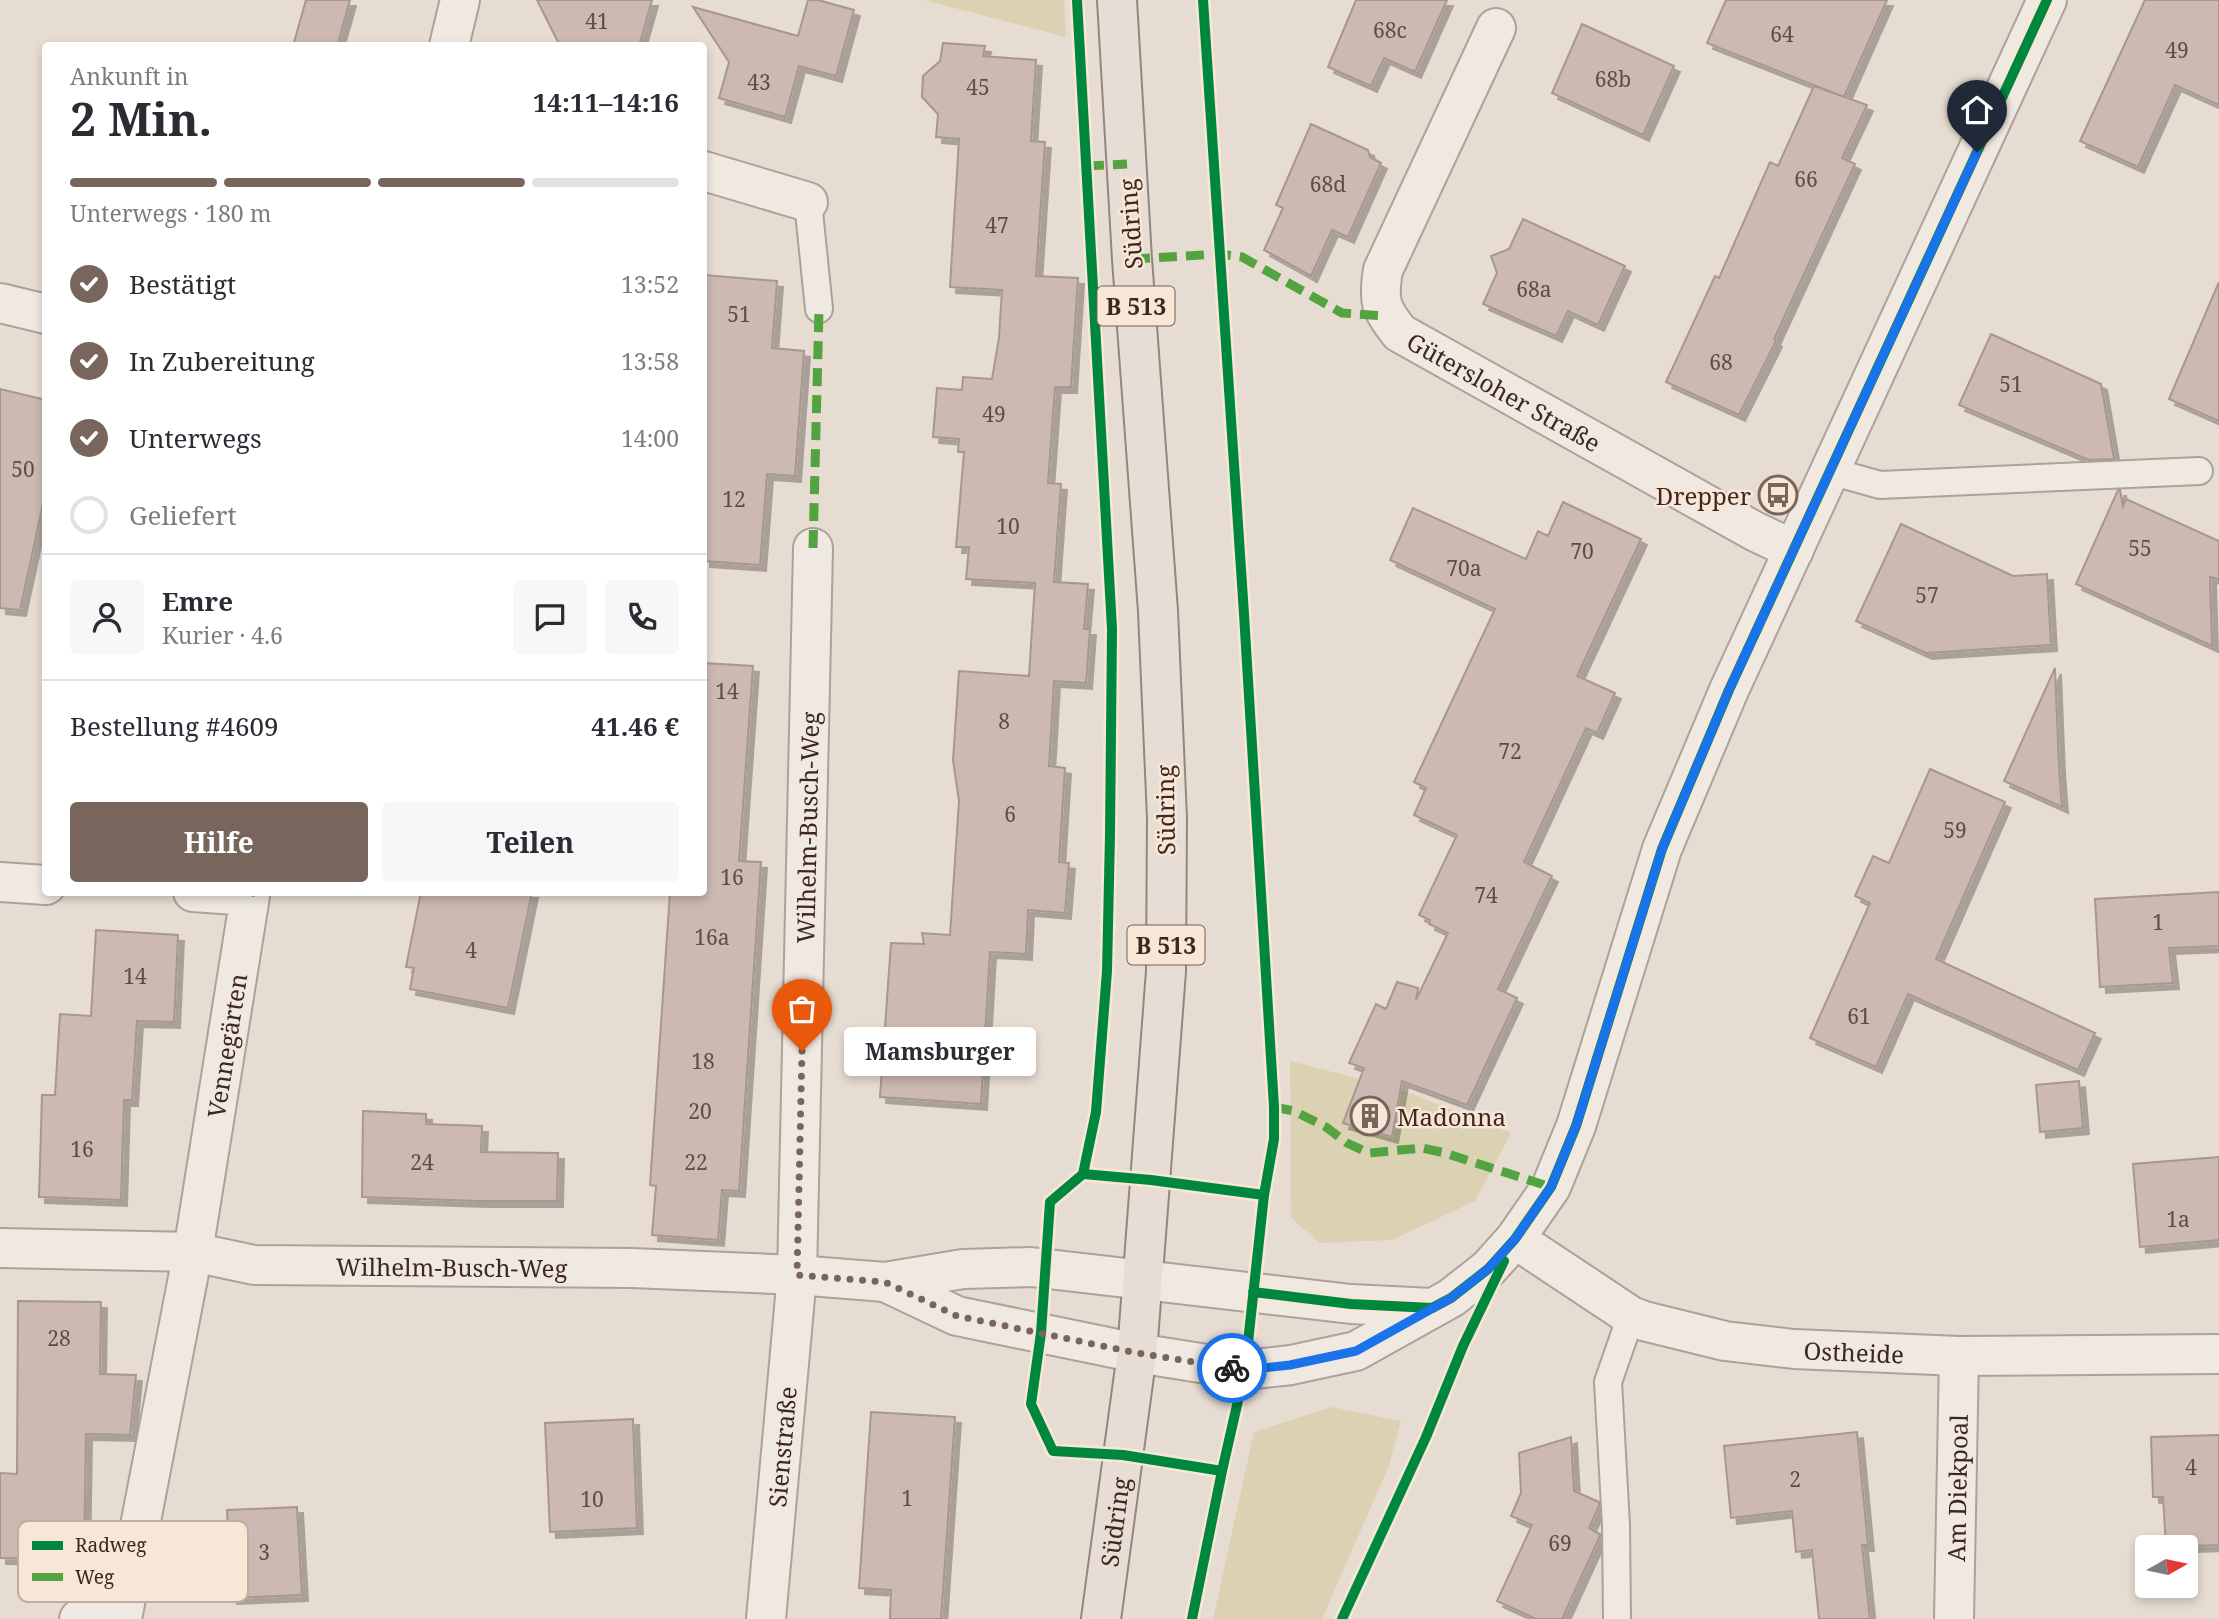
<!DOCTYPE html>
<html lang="de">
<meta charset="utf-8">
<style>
body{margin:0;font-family:"Noto Serif",serif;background:#f7f7f7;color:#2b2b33;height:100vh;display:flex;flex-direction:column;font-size:26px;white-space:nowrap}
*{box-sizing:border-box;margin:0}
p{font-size:23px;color:#7c7c81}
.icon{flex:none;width:38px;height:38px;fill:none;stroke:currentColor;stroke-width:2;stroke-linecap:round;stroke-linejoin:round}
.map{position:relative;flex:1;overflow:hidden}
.drawer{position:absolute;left:42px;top:42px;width:665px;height:854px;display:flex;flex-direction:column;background:#fff;border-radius:7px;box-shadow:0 4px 10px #0003}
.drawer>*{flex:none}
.needle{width:46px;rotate:81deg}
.tools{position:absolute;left:2135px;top:1535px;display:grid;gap:14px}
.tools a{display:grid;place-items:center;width:63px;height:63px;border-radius:7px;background:#fff;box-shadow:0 4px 10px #0003;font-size:35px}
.pin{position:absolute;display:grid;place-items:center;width:60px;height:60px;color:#fff;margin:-72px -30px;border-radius:50% 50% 50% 0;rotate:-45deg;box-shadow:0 0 7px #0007}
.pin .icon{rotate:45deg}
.courier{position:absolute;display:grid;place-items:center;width:70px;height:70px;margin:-35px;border:5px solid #1a73e8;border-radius:50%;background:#fff;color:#222;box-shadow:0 2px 9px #0007}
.bubble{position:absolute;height:49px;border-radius:7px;background:#fff;box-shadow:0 4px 10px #0003;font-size:23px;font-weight:700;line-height:49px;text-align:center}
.head em{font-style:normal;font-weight:700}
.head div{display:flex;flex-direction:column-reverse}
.head{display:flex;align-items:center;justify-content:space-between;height:119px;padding:0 28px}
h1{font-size:46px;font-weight:700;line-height:52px}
.bar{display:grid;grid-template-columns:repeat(4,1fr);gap:10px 7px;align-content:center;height:84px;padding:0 28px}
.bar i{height:9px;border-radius:5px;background:#e1e1e2}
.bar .selected{background:#78665d}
.bar p{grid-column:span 4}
.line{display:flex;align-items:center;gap:18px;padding:0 28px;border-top:2px solid #e1e1e2}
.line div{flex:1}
.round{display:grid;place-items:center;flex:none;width:74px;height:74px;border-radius:7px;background:#f7f7f7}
ol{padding:0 28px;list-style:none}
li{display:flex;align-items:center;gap:21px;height:77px}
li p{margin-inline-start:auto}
li .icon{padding:7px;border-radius:50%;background:#78665d;color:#fff;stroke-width:4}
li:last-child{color:#7c7c81}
li i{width:38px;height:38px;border:4px solid #e1e1e2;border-radius:50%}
.button{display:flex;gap:14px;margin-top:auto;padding:14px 28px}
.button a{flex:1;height:80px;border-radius:7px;background:#78665d;color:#fff;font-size:28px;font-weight:700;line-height:80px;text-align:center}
.button a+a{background:#f7f7f7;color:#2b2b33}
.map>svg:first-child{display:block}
</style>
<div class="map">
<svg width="2219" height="1619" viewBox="0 0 2219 1619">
<defs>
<filter id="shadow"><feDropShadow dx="6" dy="6" stdDeviation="0" flood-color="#0004"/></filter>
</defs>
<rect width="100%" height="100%" fill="#e7dcd1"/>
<path fill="#dad2b2" d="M924,0H1064L1066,37Z
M1290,1061L1399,1089L1511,1133L1475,1201L1392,1240L1320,1243L1291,1218Z
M1332,1407L1401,1421L1388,1468L1322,1619H1213L1254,1432Z"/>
<path fill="#ccb9b1" stroke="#a8978f" stroke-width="2" filter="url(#shadow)" d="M306,0H350L337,46H293Z
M537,0H652L639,46H560Z
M808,0H818L854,10L836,76L799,66L785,117L719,98L729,62L693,7L798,36Z
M1356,0H1447L1415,72L1384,58L1371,86L1328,67Z
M1726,0H1887L1844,97L1707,43Z
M2145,0H2219V105L2175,85L2138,167L2080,141Z
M1582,24L1674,66L1643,135L1552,93Z
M943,43L985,46L983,56L1036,60L1031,141L1045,142L1036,276L1078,278L1071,387H1055L1048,483L1061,484L1054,582L1088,584L1084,629H1090L1086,683L1054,681L1049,766L1065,768L1059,862L1069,863L1065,913L1028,910L1026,954L990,952L981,1104L880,1097L891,943L924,944L922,933L950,935L959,801L953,760L959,671L1029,676L1035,583L966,579L969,547H956L964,452H958L959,439L933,437L937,388L962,390L963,377L992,379L999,338L1002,290L950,287L959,139L936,137L938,114L922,97L923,76L940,61Z
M1814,86L1867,105L1842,158L1855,164L1774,339L1776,341L1739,415L1666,382L1715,276L1719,278L1770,162L1778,166Z
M1311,124L1368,150L1370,157L1381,163L1348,237L1332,230L1311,276L1264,250L1283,208L1276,205Z
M1523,219L1625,266L1598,325L1568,311L1556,336L1483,304L1497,273L1491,256L1509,249Z
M704,275L777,281L772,348L804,351L795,476L767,474L760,565L704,561Z
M2219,282V421L2169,399Z
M1991,334L2101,384L2114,459L2089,460L1959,405Z
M0,389L46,400V490L20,610L0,608Z
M2118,490H2120L2123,506L2126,499L2219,541V579L2210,577L2212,646L2076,584Z
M1563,502L1641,539L1577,676L1615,693L1597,733L1586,728L1524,862L1552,876L1498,989L1517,998L1467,1105L1402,1081L1392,1137L1343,1123L1364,1068L1349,1063L1376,1004L1386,1009L1397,982L1418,988L1416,1000L1448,933L1429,924L1430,920L1419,915L1457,835L1414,815L1426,788L1414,782L1495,609L1390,560L1413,508L1526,559L1538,531L1548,536Z
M1901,524L2013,576L2047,574L2051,645L1926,653L1856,621Z
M704,663L753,666L739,861L761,862L739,1191L722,1190L718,1240L652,1235L656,1186L650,1185L670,892H704Z
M2055,668L2059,767L2062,807L2004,781Z
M1930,769L2005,802L1936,959L2095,1033L2078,1070L1908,994L1876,1067L1810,1038L1870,903L1855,896L1873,856L1889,863Z
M421,892H532L508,1008L410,989L414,968L406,967Z
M2219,892V946L2169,948L2173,983L2100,987L2095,899Z
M96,930L178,935L174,1022L137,1021L132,1100H124L121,1200L39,1197L42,1095H55L60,1014L91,1016Z
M2079,1081L2083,1128L2040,1132L2036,1085Z
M363,1111L426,1114V1124L482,1126L481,1152L558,1153L557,1201H480L362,1197Z
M2219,1157V1240L2140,1247L2133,1164Z
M18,1301L101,1302L100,1374L136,1375L130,1435L86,1434L84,1559L0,1558V1473L17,1474Z
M871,1412L955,1417L941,1619H890L891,1590L859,1588Z
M633,1419L637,1528L550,1532L545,1423Z
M1857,1432L1868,1545H1862L1870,1619H1819L1812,1550L1796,1552L1792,1511L1731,1518L1724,1446Z
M2219,1435V1545L2166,1547L2163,1497H2153L2151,1437Z
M1571,1437L1574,1491L1599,1502V1506L1589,1528L1600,1534V1536L1562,1619H1536L1497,1601L1532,1525L1511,1516L1521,1493L1519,1453Z
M297,1507L302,1595L231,1598L227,1510Z"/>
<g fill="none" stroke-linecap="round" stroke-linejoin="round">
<defs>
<path id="lane" d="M808,202L819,309
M1830,471L1880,485L2199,471
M1617,1619L1616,1525L1608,1382L1631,1316"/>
<g id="street">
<path id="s1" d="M1496,28L1383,270C1378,300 1380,309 1400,333L1754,531L1794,550"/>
<path d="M449,46L460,0"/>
<path d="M704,171L808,202"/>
<path d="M0,303L46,314"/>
<path d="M0,882L46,885"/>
<path id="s2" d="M1515,1239L1631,1316L1644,1321L1725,1341L1794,1349L1959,1356L2219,1354"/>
<path id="s3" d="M0,1248L193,1252L254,1265L632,1268L797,1275L885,1282L963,1269L1031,1267L1351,1304L1432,1308"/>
<path d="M885,1282L957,1316L1137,1353L1245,1370L1291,1365L1356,1351L1451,1298L1488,1269L1515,1239L1551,1187L1576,1126L1662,849L1729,690L2047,0"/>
<path d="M79,1619H122"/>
<path id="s4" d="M122,1619L193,1252L250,896L193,892"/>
<path id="s5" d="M766,1619L797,1275L813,548"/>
<path id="s6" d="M1954,1619L1959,1356"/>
</g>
<g id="primary">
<path id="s7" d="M1101,1619L1137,1353L1166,971L1167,818L1158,611L1132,259L1117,0"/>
</g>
</defs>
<use href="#lane" stroke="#ada199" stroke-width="30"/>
<use href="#street" stroke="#ada199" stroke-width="42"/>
<use href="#primary" stroke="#928780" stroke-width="42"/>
<use href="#lane" stroke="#f0e9e2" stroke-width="26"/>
<use href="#street" stroke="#f0e9e2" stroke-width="38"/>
<use href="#primary" stroke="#e7ddd4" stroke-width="38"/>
<path stroke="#54a341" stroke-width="9" stroke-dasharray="18 9" stroke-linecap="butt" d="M1086,166L1127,164
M1132,259L1219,254L1242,257L1342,313L1386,316
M813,548L819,309
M250,896L251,892
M1274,1107L1294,1111L1326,1127L1347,1143L1369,1153L1422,1148L1445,1153L1551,1187"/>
<defs>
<path id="cycleway" d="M1077,0L1112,629L1110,835L1107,971L1096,1112L1083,1174
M1253,1292L1351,1304L1432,1308L1451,1298L1488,1269L1515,1239L1551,1187L1576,1126L1662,849L1729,690L2047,0
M1222,1471L1123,1455L1053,1451L1031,1404L1041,1333L1050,1202L1083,1174L1151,1180L1264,1195
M1192,1619L1222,1471L1245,1370L1264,1195L1274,1139V1107L1244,614L1203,0
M1342,1619L1426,1437L1463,1346L1504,1261"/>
</defs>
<use href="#cycleway" stroke="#f8e7d7" stroke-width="15"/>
<use href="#cycleway" stroke="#00873e" stroke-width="10"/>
</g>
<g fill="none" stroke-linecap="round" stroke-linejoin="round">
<path stroke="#78665d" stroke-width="7" stroke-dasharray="0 12.6" d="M802,1051L797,1275L885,1282L957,1316L1137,1353L1232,1368"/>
<path stroke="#1a73e8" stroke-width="9" d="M1232,1368L1245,1370L1290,1365L1356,1351L1451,1298L1488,1269L1515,1239L1551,1187L1576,1126L1662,849L1729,690L1977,152"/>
</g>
<defs>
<symbol id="bus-ring" viewBox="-11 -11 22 22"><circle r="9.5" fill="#f8e7d7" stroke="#78665d" stroke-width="1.5"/><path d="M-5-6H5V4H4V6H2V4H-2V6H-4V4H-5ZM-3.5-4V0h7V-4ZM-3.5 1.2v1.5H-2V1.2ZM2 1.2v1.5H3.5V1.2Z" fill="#78665d"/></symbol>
<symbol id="building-ring" viewBox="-11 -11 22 22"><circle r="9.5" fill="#f8e7d7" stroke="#78665d" stroke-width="1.5"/><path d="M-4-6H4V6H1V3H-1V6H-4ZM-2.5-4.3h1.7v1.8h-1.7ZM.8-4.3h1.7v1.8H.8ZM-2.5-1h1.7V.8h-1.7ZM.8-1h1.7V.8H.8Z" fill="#78665d"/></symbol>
</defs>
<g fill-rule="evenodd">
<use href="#bus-ring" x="1756" y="473" width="44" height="44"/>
<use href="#building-ring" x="1348" y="1094" width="44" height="44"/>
</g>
<g text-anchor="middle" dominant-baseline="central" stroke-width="5" stroke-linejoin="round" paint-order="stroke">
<g font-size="21" fill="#614c44">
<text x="597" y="21">41</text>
<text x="1390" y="30">68c</text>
<text x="1782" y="34">64</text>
<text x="2177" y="50">49</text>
<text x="1613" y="79">68b</text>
<text x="759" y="82">43</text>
<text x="978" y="87">45</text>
<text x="1806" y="179">66</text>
<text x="1328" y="184">68d</text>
<text x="997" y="225">47</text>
<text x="1534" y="289">68a</text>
<text x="739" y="314">51</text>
<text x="1721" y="362">68</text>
<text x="2011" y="384">51</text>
<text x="994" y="414">49</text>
<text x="23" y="469">50</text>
<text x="734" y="499">12</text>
<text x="1008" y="526">10</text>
<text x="2140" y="548">55</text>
<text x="1582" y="551">70</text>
<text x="1464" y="568">70a</text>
<text x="1927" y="595">57</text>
<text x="727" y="691">14</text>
<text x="1004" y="721">8</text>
<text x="1510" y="751">72</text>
<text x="1010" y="814">6</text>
<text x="1955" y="830">59</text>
<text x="732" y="877">16</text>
<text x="1486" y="895">74</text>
<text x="2158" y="922">1</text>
<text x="712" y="937">16a</text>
<text x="471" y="950">4</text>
<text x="135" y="976">14</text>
<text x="1859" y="1016">61</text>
<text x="703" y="1061">18</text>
<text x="700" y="1111">20</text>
<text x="82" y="1149">16</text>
<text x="422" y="1162">24</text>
<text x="696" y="1162">22</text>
<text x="2178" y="1219">1a</text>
<text x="59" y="1338">28</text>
<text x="2191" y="1467">4</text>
<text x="1795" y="1479">2</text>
<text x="907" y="1498">1</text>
<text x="592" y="1499">10</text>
<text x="1560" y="1543">69</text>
<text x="264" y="1552">3</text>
</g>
<g fill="#f8e7d7" stroke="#756156" stroke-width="2">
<rect x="1097.5" y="286.5" width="77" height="39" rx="5"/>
<rect x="1127.5" y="925.5" width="77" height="39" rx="5"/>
</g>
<g font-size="23" font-weight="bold" fill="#3d271f">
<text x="1136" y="306">B 513</text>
<text x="1166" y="945">B 513</text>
</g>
<g font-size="24" fill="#3d271f" stroke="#f8e7d7">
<text transform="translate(1130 224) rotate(-94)">Südring</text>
<text stroke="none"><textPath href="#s1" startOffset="455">Gütersloher Straße</textPath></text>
<text transform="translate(1165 810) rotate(-91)">Südring</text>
<text stroke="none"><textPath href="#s5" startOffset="793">Wilhelm-Busch-Weg</textPath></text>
<text stroke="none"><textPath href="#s4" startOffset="583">Vennegärten</textPath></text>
<text stroke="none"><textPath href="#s3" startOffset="453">Wilhelm-Busch-Weg</textPath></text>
<text stroke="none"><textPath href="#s2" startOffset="366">Ostheide</textPath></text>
<text stroke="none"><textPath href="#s5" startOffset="173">Sienstraße</textPath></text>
<text stroke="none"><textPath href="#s6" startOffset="131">Am Diekpoal</textPath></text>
<text stroke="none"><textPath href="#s7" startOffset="98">Südring</textPath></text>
</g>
<g font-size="24" fill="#3d271f" stroke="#f8e7d7" text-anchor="end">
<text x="1751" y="495">Drepper</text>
<text x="1397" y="1116" text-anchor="start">Madonna</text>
</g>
</g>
<rect x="18" y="1521" width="230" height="81" rx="10" fill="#f8e7d7" stroke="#c0ada0" stroke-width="2"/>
<rect x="32" y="1541" width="31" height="9" fill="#00873e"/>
<rect x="32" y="1573" width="31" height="8" fill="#54a341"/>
<g font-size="19" fill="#3d271f">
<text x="75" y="1552">Radweg</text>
<text x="75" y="1584">Weg</text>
</g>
</svg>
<div class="tools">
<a><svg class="needle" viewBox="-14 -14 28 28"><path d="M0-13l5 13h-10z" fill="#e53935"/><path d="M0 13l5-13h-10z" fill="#7c7c81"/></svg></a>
</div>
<div class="pin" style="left:802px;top:1051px;background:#ea580c"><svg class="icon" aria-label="bag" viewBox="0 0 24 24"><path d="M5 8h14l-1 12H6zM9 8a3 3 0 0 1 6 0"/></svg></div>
<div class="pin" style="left:1977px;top:152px;background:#1f2937"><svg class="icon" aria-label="home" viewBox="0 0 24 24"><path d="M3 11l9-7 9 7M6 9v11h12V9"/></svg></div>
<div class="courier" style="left:1232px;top:1368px"><svg class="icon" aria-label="bike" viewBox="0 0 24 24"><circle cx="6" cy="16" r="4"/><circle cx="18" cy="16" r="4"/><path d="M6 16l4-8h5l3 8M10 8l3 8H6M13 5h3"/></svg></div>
<div class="bubble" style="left:844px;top:1027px;width:192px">Mamsburger</div>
<section class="drawer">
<div class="head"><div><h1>2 Min.</h1><p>Ankunft in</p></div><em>14:11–14:16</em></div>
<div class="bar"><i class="selected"></i><i class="selected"></i><i class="selected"></i><i></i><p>Unterwegs · 180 m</p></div>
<ol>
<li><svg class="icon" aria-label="check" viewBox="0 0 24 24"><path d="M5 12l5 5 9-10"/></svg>Bestätigt<p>13:52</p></li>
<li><svg class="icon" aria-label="check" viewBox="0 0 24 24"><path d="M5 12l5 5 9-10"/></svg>In Zubereitung<p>13:58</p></li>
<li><svg class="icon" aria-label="check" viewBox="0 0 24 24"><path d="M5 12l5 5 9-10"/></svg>Unterwegs<p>14:00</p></li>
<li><i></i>Geliefert</li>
</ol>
<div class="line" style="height:126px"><a class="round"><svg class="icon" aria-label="person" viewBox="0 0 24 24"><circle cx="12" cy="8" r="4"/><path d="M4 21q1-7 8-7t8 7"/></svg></a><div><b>Emre</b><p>Kurier · 4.6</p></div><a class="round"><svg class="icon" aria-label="chat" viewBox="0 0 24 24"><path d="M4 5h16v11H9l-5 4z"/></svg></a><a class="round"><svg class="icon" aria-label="phone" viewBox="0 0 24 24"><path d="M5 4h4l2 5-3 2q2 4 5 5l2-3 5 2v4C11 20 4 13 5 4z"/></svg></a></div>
<div class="line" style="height:91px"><div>Bestellung #4609</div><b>41.46 €</b></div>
<div class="button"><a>Hilfe</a><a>Teilen</a></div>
</section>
</div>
